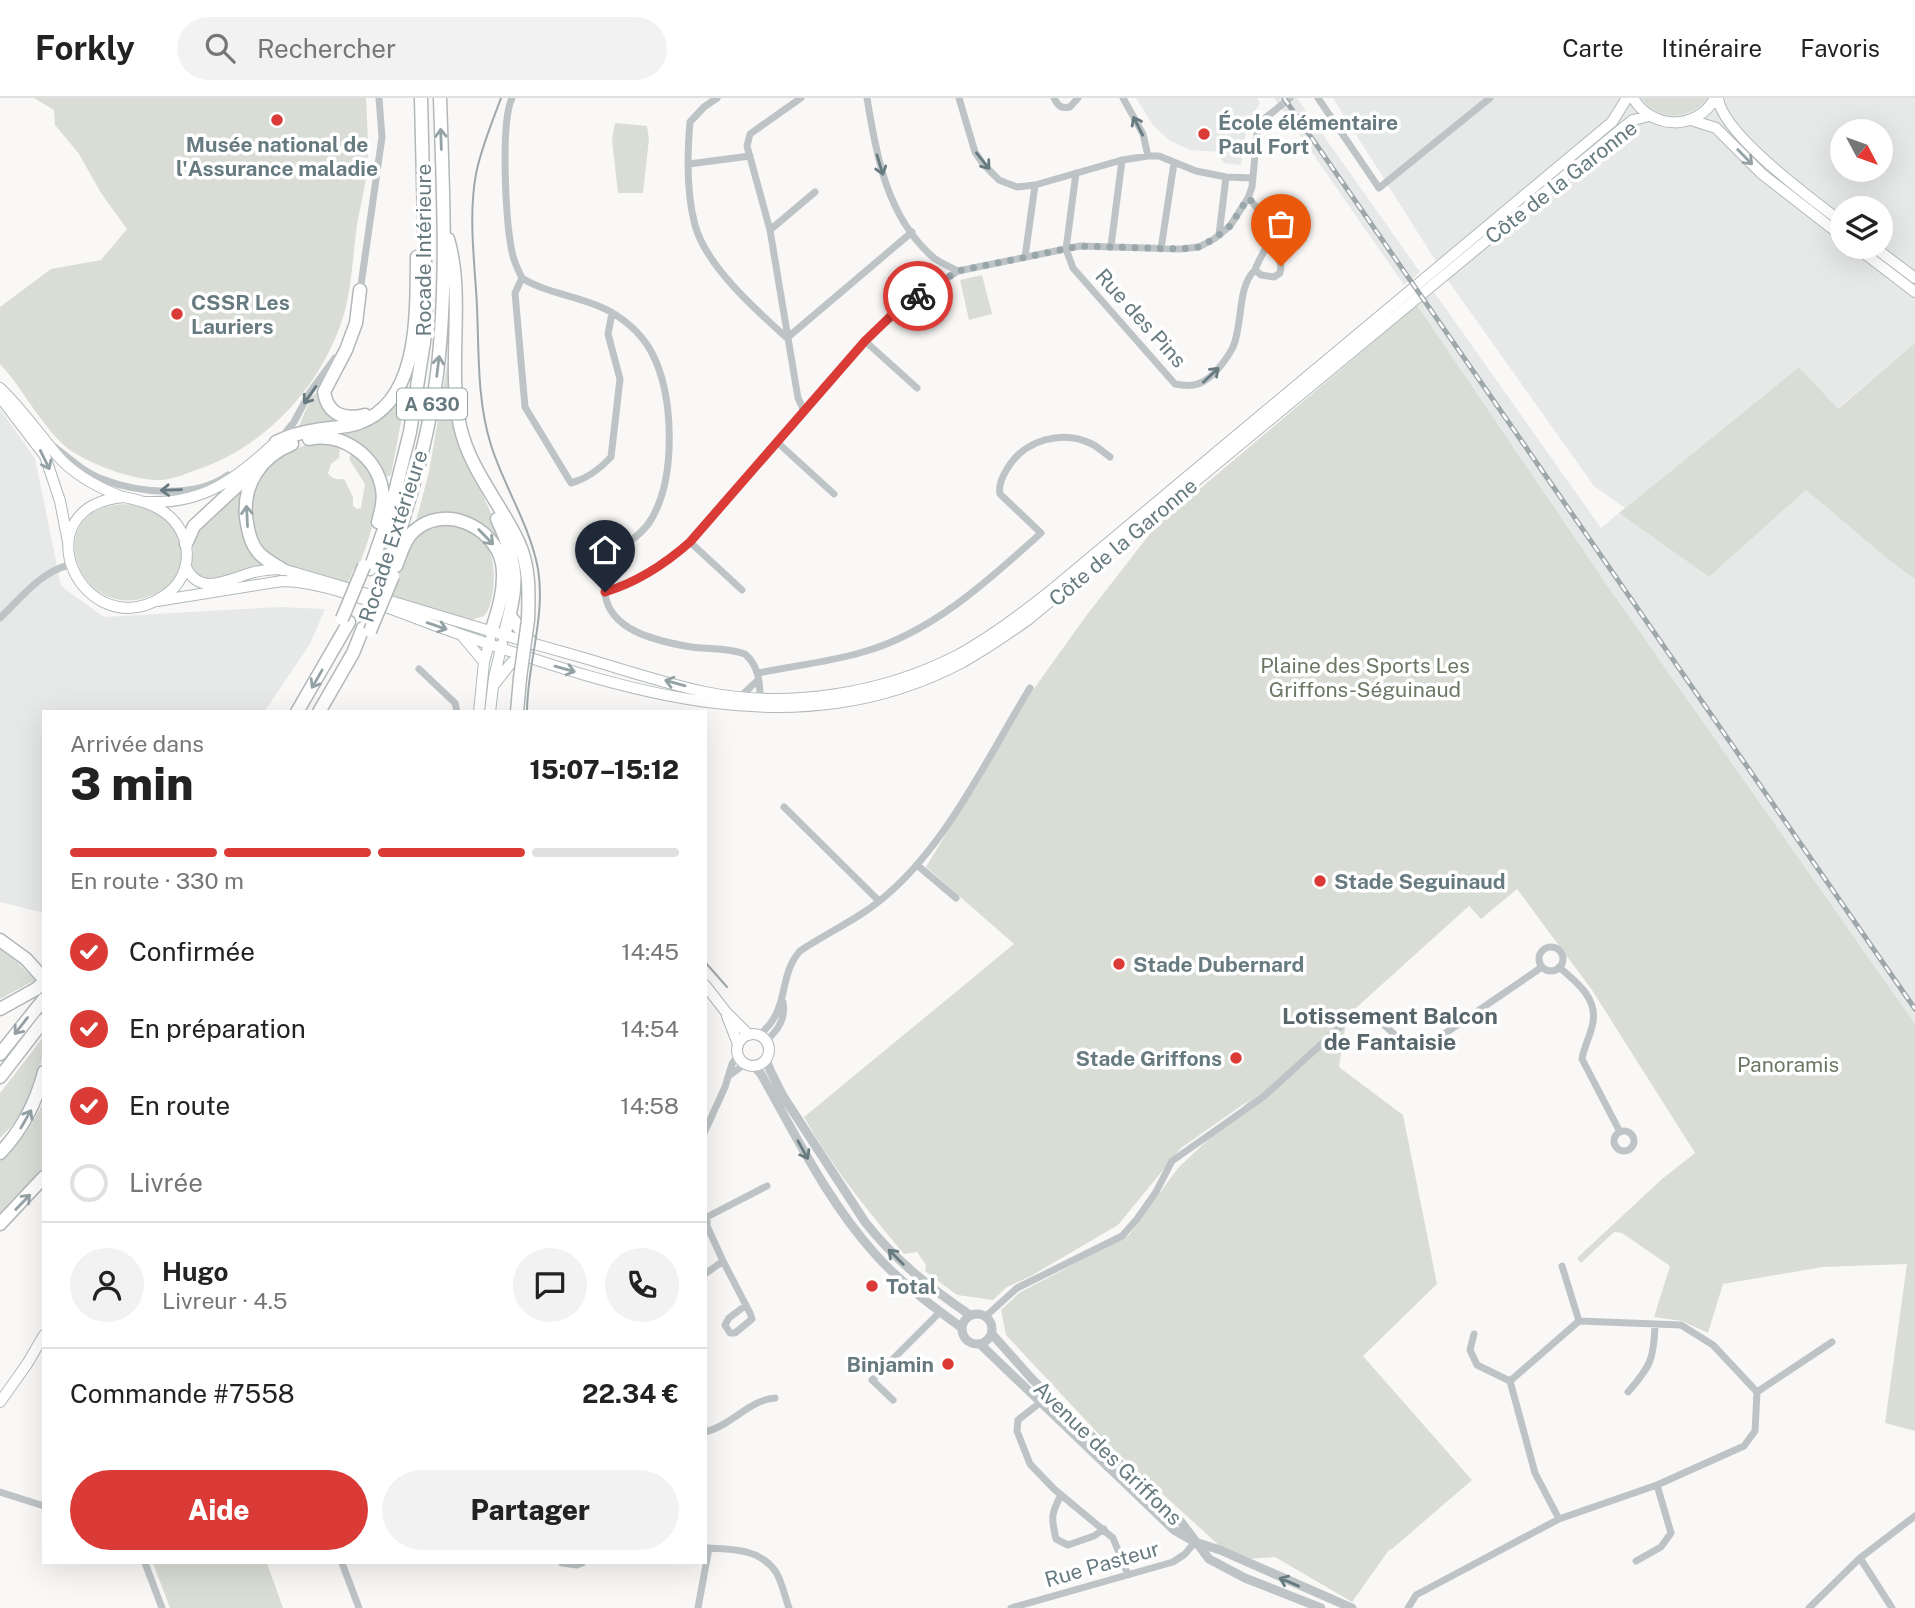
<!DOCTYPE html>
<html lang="fr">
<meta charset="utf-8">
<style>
body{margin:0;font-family:"Public Sans",sans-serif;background:#f2f2f2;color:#222;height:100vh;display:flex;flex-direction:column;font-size:26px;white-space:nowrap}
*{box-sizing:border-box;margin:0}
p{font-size:23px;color:#767676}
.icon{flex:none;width:38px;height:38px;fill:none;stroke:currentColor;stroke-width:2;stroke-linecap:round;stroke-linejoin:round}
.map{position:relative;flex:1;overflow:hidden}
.drawer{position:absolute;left:42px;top:612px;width:665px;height:854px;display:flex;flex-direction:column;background:#fff;border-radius:0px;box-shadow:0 7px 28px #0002}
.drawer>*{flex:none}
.needle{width:46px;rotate:131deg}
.tools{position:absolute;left:1830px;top:21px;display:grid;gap:14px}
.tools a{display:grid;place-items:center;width:63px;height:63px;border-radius:50%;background:#fff;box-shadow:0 7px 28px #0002;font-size:35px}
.pin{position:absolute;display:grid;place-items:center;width:60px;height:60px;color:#fff;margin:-72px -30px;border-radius:50% 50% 50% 0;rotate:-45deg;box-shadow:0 0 7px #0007}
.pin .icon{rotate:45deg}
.courier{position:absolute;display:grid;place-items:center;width:70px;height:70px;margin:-35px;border:5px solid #da3b36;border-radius:50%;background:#fff;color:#222;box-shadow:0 2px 9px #0007}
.overview em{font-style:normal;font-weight:800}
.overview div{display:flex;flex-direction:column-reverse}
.overview{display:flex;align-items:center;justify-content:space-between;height:119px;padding:0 28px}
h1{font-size:46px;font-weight:800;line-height:52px}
.bar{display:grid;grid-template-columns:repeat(4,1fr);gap:10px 7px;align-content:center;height:84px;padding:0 28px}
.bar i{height:9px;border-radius:5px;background:#e0e0e0}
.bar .on{background:#da3b36}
.bar p{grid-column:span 4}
.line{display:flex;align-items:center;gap:18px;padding:0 28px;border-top:2px solid #e0e0e0}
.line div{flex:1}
.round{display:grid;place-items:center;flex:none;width:74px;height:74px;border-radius:37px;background:#f2f2f2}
ol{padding:0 28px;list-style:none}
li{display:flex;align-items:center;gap:21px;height:77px}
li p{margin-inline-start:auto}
li .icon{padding:7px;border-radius:50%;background:#da3b36;color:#fff;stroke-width:4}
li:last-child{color:#767676}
li i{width:38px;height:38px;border:4px solid #e0e0e0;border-radius:50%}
.button{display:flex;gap:14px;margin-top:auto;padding:14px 28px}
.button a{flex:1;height:80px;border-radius:42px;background:#da3b36;color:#fff;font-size:28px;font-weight:800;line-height:80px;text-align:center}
.button a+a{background:#f2f2f2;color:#222}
header{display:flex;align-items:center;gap:42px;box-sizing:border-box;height:98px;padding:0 35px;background:#fff;border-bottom:2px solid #e0e0e0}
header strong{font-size:33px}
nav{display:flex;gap:38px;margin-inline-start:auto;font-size:24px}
.search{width:490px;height:63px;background:#f2f2f2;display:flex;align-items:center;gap:18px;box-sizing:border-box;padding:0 24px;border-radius:38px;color:#767676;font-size:26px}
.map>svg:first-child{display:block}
</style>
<header>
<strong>Forkly</strong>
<div class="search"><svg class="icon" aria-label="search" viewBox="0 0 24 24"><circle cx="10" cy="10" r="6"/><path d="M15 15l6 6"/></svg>Rechercher</div>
<nav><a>Carte</a><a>Itinéraire</a><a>Favoris</a></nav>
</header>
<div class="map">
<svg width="1915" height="1510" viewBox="0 0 1915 1510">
<rect width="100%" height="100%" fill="#f9f8f7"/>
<path fill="#e7e8e8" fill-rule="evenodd" d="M1136,0H1257L1260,5L1247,29L1241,67L1223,65L1219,54L1190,52L1169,42L1153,27Z
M1274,0H1297L1420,174L1404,187Z
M1333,0H1915V245L1837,311L1799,269L1625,410L1594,388L1449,184ZM1843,33H1881V72H1843ZM1843,110H1881V149H1843Z
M1434,194L1601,430L1619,415L1709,479L1806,392L1889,462L1915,481V926L1607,487L1417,207Z
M0,311L35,360L61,488L104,519L280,509L325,511L310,546L264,614H44V815L0,804Z"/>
<path fill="#daddd6" d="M34,0H366C367,23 369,46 367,69C366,88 360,108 357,127C353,156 352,187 344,216C323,287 266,349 196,372C185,376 171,382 160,382C134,383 86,365 66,349C40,326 24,292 0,266V209L51,171L101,162L127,131L101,95L79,56L55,27L54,12Z
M1642,0H1707C1691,23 1657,24 1642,0Z
M615,25L647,28L649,41L643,95H618L612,42Z
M982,177L992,216L969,222L960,182Z
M1417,207L1607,487L1915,926V1333L1885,1325L1907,1166L1823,1169L1723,1186L1708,1235L1682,1223L1654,1219L1670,1168L1622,1135L1614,1134L1581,1165L1577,1160L1662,1081L1695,1055L1592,892L1517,791L1481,821L1469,808L1347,918L1339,969L1403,1017L1437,1186L1363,1258L1472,1382L1392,1451L1389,1452L1352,1504L1275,1459L1235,1462L1109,1347L1006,1237L1001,1212L1019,1195L1129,1137L1178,1070L1251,1001L1181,1050L1118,1127L1031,1178L1007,1189L993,1202L957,1197L925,1173L926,1167L917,1154L904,1156C867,1112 832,1069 804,1019L1014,846L926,769L1033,592L1086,518L1156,428Z
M1915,245V481L1889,462L1806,392L1709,479L1619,415L1799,269L1838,311Z
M450,251L468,366L501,436L495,439C475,412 444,410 416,423L429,374Z
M406,286L408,287L391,377L387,379C364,350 370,347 332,333L353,331Z
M320,292L331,319L341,324L298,330L312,298Z
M319,344L337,348L340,352L339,360L331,366L328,375C332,381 337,382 344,381L353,399V408L357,411L361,410L365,386L349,361L351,355C395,387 371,430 358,472L354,471L347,487C327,480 287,474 271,460C251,443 243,398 259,376C271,359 298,348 319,344Z
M245,385L242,425L268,467C253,472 195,498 192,469C191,459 195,446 195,435Z
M136,406C149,410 163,416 172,427C186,445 185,477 166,490C87,541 35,421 114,407C121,406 129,406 136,406Z
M456,427C489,437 497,460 493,492C491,502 491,510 484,518L472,522L389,498C397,477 405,441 428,430C436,426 446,427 456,427Z
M0,851L15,862L35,882L0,901Z
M44,938C44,974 27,1016 0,1040V995Z
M44,1003V1069L29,1089L0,1118V1062C20,1045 32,1027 44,1003Z
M153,1465H267L283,1510H170Z"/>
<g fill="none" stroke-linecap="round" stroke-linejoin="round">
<defs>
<path id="secondary" d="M1633,0C1652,32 1697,33 1715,0
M1718,0C1722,36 1813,102 1843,125
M1691,22L1716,30L1762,76L1843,139
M1856,149L1915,194
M1874,149L1915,180
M0,290C21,310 38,334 56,356C72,375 97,389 120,398
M0,299L45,358L60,403L68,444
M124,399C138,402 151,405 164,414C194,435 195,478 164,498C83,551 17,409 124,399Z
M147,404C205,406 235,381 276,344
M186,469C200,500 231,480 254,474C264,472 273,471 282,471C381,499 478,531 577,558C619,570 662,585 705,594C788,611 882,596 958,557C991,539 1020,517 1049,494L1612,24L1627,0
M157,503L282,483C328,483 400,515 445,531C614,589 791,655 963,564C986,551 1008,536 1029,521L1619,33L1633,22L1649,18
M463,539L484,564
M493,588L511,565L521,558
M479,614L484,564L490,542
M490,614L494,580L502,546
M705,887L726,914L749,937
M727,918L738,946
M737 952a16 16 0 1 1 32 0a16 16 0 1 1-32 0Z
M0,1304L27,1266L44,1237"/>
<path id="motorway" d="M448,141C465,198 447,268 460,328C469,370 500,405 518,443C530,468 529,495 528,522
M360,192L356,225L346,252L324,294C328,317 344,322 365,317
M309,341C342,333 377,359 382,391C384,402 381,413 378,424
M276,344C289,338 302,334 316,332C331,329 345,330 359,325C421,303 416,213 417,159
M497,421C520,470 518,487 504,538
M186,446L194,428L251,375
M396,468C401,456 404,442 413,434C443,405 494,428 502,465C506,488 498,513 491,534
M282,471C274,466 265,462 259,455C250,445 248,432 246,419C243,385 261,359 292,346
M370,471L390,414L410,334L424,244L426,207L421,0
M385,476C408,411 428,344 437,276C448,184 443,92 440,0
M510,518L531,545
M297,614L349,524
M319,614L353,555L363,530
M517,614L520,580
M0,842L26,861L44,881
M0,911L36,891L44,884
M0,956L44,901
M0,979L44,922
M0,1055C22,1032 36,1005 44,974
M0,1126L44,1079"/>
</defs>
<use href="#secondary" stroke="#b1b9bb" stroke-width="12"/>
<use href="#motorway" stroke="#b2b8ba" stroke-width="15"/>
<path stroke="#bec4c6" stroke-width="7" d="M512,0C500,26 506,125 512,154C514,164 518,172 522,180
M717,0L704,9L690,24C687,58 686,94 695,127C706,168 756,212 787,240L912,134
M801,0L750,36L747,48L770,132L798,300L804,313
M867,0C876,57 887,120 934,160C941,165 950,169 958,173
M959,0L975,54L983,66L999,82L1017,89L1035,87L1122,62L1148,58H1159L1196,73L1226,79L1253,80
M1054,0C1058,8 1061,11 1070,9L1078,0
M1123,0L1143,36L1148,58
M1318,0L1379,90L1490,0
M689,66L750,58
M1076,75L1066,151L1073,170L1175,286C1194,290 1205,286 1218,271C1224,264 1229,257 1233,249C1243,227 1237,188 1255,172
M1248,100C1259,110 1271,131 1267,146C1264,155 1258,163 1255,172L1261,177L1274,179L1280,175L1281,168L1273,143L1267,139
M770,132L815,94
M1219,137L1226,79
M1111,148L1122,62
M1161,151L1174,65
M1025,159L1035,87
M522,180C549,197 583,198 611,214C628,224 643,238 652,255C674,298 676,378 652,420C642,439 619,448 606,464C601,474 603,484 605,496C610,532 654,542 685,548C705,552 726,549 745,556C758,567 760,583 760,600L756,603
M522,180L515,195L525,309L571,385C586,381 601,370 611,359L620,281L608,236L612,215
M360,194L382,39L379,0
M865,243L917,290
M281,340L294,324L310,294L335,260
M777,344L834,396
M52,347C68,359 83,374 102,381C138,395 195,401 228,377
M690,444L742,492
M605,494C638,484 664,467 690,444L865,243L904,207L958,173L1080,148L1180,151L1199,149L1214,141L1230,128L1248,100L1252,89L1257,36L1264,21L1290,0
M0,520C21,500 41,473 70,467
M419,571L455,605L457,614
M758,575C793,568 829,564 863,554C933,534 989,482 1041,435L1000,396C998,387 1002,379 1007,371C1024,342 1062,331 1092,346C1098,349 1104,355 1110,359
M741,598L757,583
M784,709L879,803
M917,767L956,800
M1539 861a12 12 0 1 1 24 0a12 12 0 1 1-24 0Z
M1559,869C1576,884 1597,899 1593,924C1591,937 1584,948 1582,961L1620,1034
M759,937C791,912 777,879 800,853C830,833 863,819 890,794C949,742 989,657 1030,590
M766,943C778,932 786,921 783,904
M730,977L745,966
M1614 1043a10 10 0 1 1 20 0a10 10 0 1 1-20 0Z
M705,1033L725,989L732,966L738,957
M723,1163L750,1215L752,1221L735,1235H730L725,1227L729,1220L746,1207
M1562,1168L1579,1223
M705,1176L723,1163L707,1128V1119L767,1088
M986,1218L1017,1190L1122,1138L1137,1121L1156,1094L1172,1063L1263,999L1349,921C1354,921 1361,919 1366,919C1395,923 1396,958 1431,945L1542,869
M1474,1236L1470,1252L1477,1267L1510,1283
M1628,1294C1651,1268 1654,1260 1655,1227
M1757,1294L1755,1333L1744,1348L1657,1387L1559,1421L1535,1375L1510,1283L1579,1223L1681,1227L1713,1247L1757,1294L1832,1244
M893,1302L872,1282L940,1214
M1041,1304L1018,1322L1017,1333L1030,1366L1054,1391L1113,1440L1128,1477
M705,1334C731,1328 749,1302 775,1300
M0,1394L44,1408
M1061,1397C1051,1416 1051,1419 1056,1441L1068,1447L1094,1438L1104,1431
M705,1450C730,1451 760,1450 776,1474C782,1484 785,1499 789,1510
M1860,1460L1892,1510
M1636,1463L1661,1449L1671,1435L1657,1387
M145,1465L162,1510
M342,1465L359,1510
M562,1465L577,1467L582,1465
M698,1510L709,1450
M1011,1510L1173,1464L1185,1456L1195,1444
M1408,1510L1416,1497L1559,1421
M1809,1510L1860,1460L1915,1418"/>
<path stroke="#bec4c6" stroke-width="9" d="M766,961L770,972L783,998L865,1124C895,1162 930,1190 970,1217
M754,968L761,976C796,1038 828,1104 876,1157C901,1185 932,1208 962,1230
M962 1231a15 15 0 1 1 30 0a15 15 0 1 1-30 0Z
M992,1236L1032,1281L1181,1424L1209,1461L1245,1480L1321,1510
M980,1246L1174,1432L1195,1444L1220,1452L1352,1510"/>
<use href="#secondary" stroke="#fff" stroke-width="10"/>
<use href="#motorway" stroke="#fff" stroke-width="12"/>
<path stroke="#9ea8ab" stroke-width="2" d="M501,0C492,25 481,50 476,76C468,119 475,166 477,209C479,254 477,303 491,347C504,389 530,427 538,471C546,519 527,566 527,614
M705,864L727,889"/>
<defs>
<path id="rail" d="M1284,0L1915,911"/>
</defs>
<use href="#rail" stroke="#9ea8ab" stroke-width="5"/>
<use href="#rail" stroke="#fff" stroke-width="2.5" stroke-dasharray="8" stroke-linecap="butt"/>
<defs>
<path id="motorway-bridge" d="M342,521L364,468
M370,533L393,478
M520,580L528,522"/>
</defs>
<use href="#motorway-bridge" stroke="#b2b8ba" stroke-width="15" stroke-linecap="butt"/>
<use href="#motorway-bridge" stroke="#fff" stroke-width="12"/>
</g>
<defs><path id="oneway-shaft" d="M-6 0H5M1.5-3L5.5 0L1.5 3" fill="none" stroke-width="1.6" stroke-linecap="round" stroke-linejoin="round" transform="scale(1.75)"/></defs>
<g stroke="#667a80">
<use href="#oneway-shaft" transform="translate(1138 28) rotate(-117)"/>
<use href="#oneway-shaft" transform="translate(983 63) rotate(51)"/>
<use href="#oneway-shaft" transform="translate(880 67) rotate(73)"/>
<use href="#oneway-shaft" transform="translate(1211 277) rotate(-43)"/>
<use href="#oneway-shaft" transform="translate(310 297) rotate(125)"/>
<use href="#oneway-shaft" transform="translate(171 392) rotate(178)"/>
<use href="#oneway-shaft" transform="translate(803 1052) rotate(61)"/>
<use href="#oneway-shaft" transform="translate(896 1159) rotate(-135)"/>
<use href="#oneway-shaft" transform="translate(1289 1484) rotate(-157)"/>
</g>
<g stroke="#94a2a6">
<use href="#oneway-shaft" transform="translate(441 41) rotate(-92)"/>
<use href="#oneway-shaft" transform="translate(1745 59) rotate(46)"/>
<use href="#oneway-shaft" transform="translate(438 268) rotate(-83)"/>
<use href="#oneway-shaft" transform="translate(45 362) rotate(64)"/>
<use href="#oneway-shaft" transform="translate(247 418) rotate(-93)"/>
<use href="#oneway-shaft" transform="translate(486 439) rotate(46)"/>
<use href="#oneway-shaft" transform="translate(437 528) rotate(19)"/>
<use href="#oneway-shaft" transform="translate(565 571) rotate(16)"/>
<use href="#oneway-shaft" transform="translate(317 581) rotate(120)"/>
<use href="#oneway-shaft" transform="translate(675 585) rotate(-164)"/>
<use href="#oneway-shaft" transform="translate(21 928) rotate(128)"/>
<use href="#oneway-shaft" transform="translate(26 1021) rotate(-60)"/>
<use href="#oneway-shaft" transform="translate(23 1104) rotate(-46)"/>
</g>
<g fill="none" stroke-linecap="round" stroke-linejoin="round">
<path stroke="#99a6aa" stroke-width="7" stroke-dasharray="0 12.6" d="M918,198L958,173L1080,148L1180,151L1199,149L1214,141L1230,128L1248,100C1260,110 1266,125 1268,139C1278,144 1279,158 1281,168"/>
<path stroke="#da3b36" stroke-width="9" d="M605,494C638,484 664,467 690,444L865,243L893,216L918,198"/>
</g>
<g fill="#da3b36" stroke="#fff" stroke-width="2.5">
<circle cx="277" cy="22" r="7"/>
<circle cx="1204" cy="36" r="7"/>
<circle cx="177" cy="216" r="7"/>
<circle cx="1320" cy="783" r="7"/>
<circle cx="1119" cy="866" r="7"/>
<circle cx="1236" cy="960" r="7"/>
<circle cx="872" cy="1188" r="7"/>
<circle cx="948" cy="1266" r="7"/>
</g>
<g text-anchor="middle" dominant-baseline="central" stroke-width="7" stroke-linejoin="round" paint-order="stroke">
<rect fill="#fff" stroke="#94a2a6" stroke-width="2" x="397" y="290.5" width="70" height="31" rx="5"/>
<g font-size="19" font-weight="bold" fill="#667a80">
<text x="432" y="306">A 630</text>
</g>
<g font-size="21" font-weight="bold" fill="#667a80" stroke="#fff" text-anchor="start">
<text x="1218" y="24">École élémentaire<tspan x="1218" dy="24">Paul Fort</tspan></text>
<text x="277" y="46" text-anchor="middle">Musée national de<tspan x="277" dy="24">l'Assurance maladie</tspan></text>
<text x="191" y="204">CSSR Les<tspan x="191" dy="24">Lauriers</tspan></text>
<text x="1334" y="783">Stade Seguinaud</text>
<text x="1133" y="866">Stade Dubernard</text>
<text x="1222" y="960" text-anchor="end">Stade Griffons</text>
<text x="886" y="1188">Total</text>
<text x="934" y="1266" text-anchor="end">Binjamin</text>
</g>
<g font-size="21" fill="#667a80" stroke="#fff">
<text transform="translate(1561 84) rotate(-38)">Côte de la Garonne</text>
<text transform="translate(423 152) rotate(-90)">Rocade Intérieure</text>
<text transform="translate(1141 220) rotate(48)">Rue des Pins</text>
<text transform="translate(393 438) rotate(-72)">Rocade Extérieure</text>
<text transform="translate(1123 444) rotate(-40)">Côte de la Garonne</text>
<text transform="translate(1108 1355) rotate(44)">Avenue des Griffons</text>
<text transform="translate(1102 1466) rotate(-16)">Rue Pasteur</text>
</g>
<g font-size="21" fill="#6c7864" stroke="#fff">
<text x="1365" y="567">Plaine des Sports Les<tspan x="1365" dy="24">Griffons-Séguinaud</tspan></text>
<text x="1788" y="966">Panoramis</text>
</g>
<g font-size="23" font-weight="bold" fill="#57666b" stroke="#fff">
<text x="1390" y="917">Lotissement Balcon<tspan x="1390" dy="26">de Fantaisie</tspan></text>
</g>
</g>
</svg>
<div class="tools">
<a><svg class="needle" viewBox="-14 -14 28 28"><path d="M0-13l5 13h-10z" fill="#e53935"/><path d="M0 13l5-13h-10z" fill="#767676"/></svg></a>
<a><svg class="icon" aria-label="layers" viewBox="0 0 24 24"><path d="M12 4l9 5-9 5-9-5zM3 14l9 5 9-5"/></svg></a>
</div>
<div class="pin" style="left:1281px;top:168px;background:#ea580c"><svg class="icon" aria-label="bag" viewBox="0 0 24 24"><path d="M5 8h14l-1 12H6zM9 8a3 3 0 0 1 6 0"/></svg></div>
<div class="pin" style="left:605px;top:494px;background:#1f2937"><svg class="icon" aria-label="home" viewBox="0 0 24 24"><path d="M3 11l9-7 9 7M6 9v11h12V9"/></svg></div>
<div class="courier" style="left:918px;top:198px"><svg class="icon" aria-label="bike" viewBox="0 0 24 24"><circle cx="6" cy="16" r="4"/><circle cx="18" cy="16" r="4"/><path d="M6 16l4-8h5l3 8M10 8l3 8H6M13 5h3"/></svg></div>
<section class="drawer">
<div class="overview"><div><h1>3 min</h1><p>Arrivée dans</p></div><em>15:07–15:12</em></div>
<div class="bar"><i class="on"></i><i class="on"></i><i class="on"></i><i></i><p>En route · 330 m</p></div>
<ol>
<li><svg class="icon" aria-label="check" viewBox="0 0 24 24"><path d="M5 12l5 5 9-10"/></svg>Confirmée<p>14:45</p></li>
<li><svg class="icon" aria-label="check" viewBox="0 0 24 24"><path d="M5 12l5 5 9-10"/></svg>En préparation<p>14:54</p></li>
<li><svg class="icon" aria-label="check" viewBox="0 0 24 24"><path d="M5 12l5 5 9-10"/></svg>En route<p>14:58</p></li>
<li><i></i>Livrée</li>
</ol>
<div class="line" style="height:126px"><a class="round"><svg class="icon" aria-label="person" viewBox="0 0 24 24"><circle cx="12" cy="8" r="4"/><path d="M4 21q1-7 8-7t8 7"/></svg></a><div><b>Hugo</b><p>Livreur · 4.5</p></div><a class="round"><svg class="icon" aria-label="chat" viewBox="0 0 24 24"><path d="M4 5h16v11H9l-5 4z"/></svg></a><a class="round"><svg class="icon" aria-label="phone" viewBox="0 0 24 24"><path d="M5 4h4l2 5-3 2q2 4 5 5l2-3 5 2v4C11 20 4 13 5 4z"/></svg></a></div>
<div class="line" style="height:91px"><div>Commande #7558</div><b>22.34 €</b></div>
<div class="button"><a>Aide</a><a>Partager</a></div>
</section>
</div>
